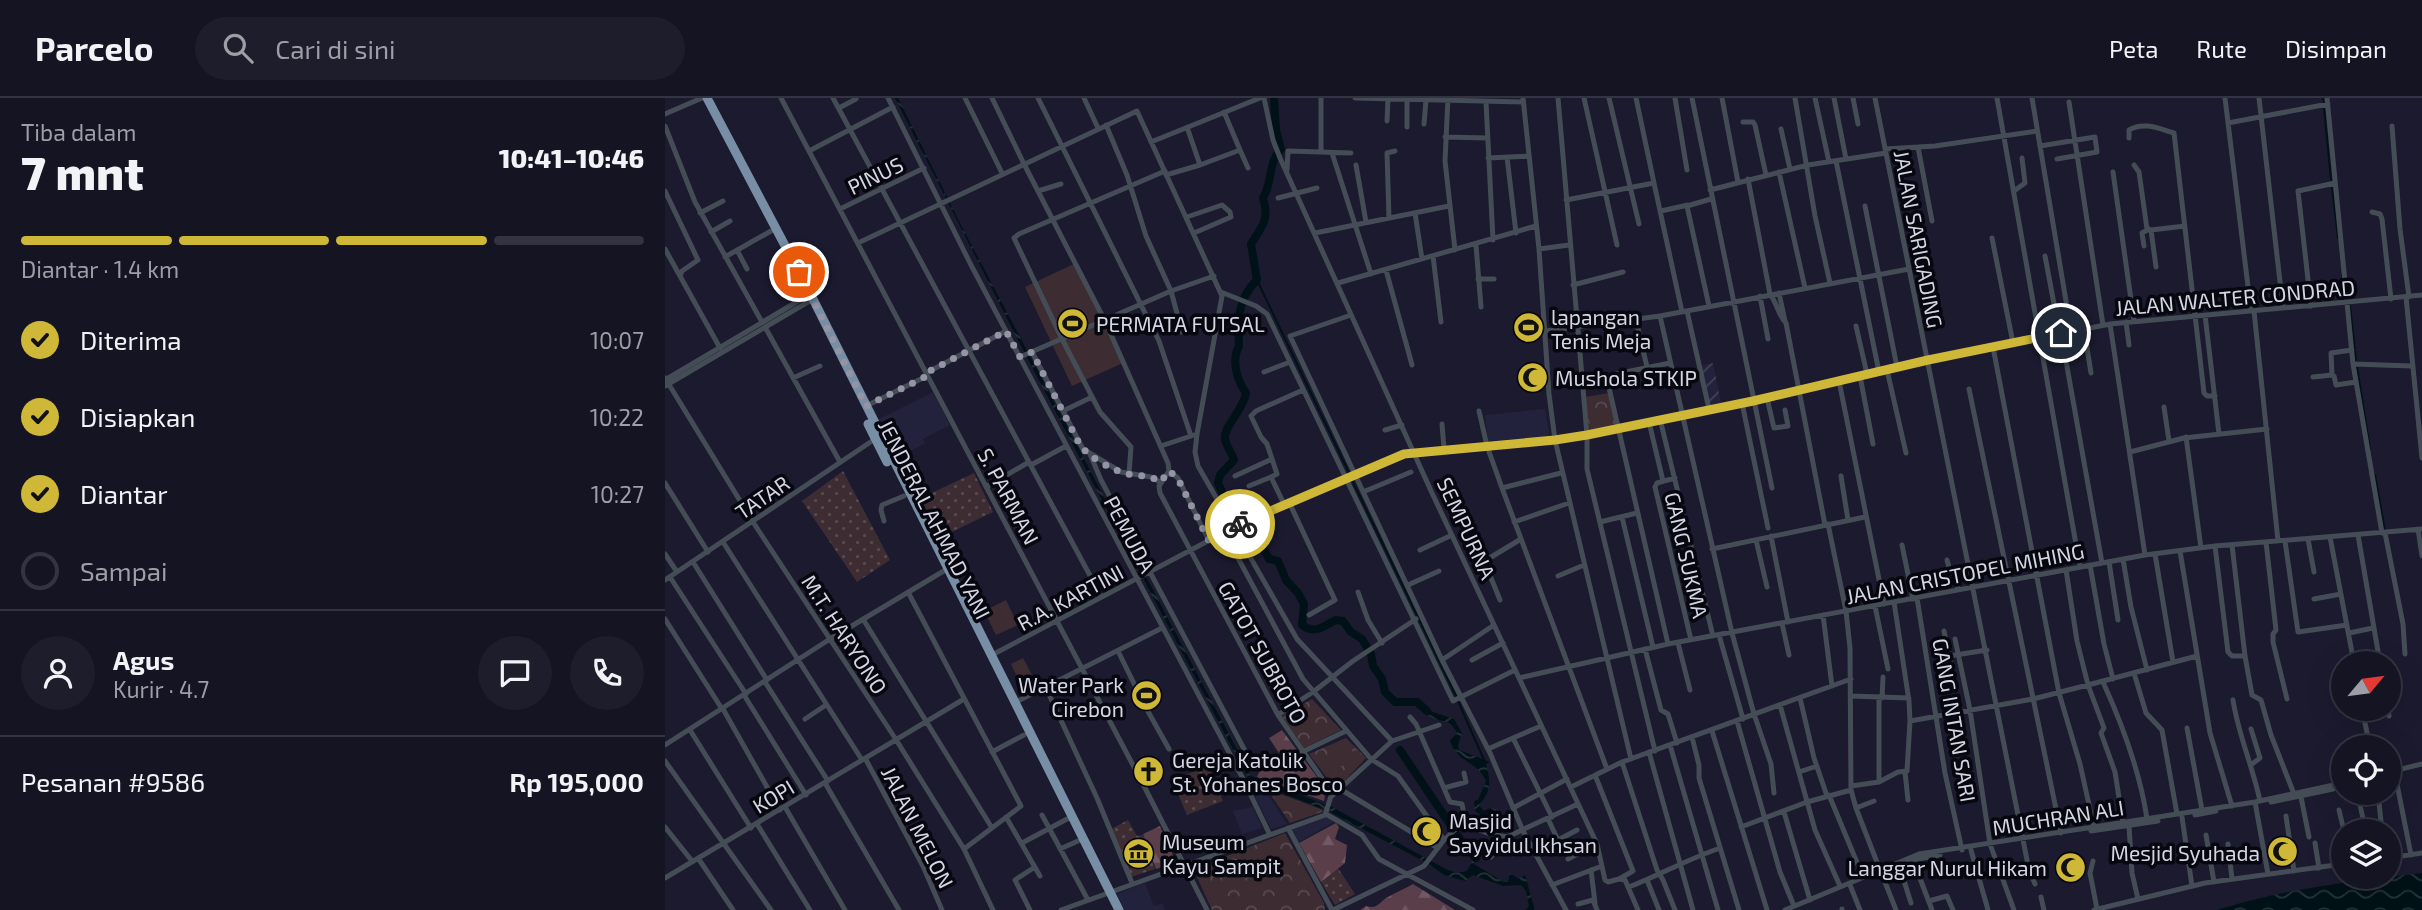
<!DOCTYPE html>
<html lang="id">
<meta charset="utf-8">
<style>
body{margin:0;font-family:"Exo 2",sans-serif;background:#1d1d2b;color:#f1f3f6;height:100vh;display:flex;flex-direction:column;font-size:26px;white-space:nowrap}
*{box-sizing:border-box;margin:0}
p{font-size:23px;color:#9d9ea6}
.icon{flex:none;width:38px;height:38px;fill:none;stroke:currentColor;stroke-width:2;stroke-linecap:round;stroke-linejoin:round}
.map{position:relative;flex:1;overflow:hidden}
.drawer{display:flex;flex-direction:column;background:#141423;width:665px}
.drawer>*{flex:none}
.needle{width:46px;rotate:61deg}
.buttons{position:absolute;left:1666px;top:553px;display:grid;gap:14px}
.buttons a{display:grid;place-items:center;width:70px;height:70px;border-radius:50%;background:#141423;box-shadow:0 7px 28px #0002,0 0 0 2px #333341;font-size:35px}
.pin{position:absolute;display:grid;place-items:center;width:60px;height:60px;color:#fff;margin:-30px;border:4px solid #fff;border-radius:50%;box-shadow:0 2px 7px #0007}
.courier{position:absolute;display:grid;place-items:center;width:70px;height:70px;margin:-35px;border:5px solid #cfb837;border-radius:50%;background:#fff;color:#222;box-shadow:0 2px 9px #0007}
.overview em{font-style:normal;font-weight:800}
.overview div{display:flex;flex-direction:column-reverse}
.overview{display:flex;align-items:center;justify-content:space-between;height:119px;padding:0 21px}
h1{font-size:46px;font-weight:800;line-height:52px}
.bar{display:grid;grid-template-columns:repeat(4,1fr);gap:10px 7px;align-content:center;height:84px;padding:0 21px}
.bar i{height:9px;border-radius:5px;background:#333341}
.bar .on{background:#cfb837}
.bar p{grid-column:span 4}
.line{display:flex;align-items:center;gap:18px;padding:0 21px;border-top:2px solid #333341}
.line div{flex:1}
.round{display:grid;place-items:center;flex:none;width:74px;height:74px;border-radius:37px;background:#1d1d2b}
ol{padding:0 21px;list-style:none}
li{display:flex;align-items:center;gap:21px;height:77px}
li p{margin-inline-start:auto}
li .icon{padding:7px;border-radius:50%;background:#cfb837;color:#111;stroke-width:4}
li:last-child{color:#9d9ea6}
li i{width:38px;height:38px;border:4px solid #333341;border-radius:50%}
header{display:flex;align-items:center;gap:42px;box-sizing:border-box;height:98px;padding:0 35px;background:#141423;border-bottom:2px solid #333341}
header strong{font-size:33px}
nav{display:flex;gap:38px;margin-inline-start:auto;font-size:24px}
.search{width:490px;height:63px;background:#1d1d2b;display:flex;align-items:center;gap:18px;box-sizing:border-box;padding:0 24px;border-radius:38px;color:#9d9ea6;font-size:26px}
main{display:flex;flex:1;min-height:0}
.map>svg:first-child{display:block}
</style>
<header>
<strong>Parcelo</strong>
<div class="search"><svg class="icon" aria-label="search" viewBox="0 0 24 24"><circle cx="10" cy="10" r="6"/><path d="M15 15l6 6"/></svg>Cari di sini</div>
<nav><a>Peta</a><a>Rute</a><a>Disimpan</a></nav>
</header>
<main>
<section class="drawer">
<div class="overview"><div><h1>7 mnt</h1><p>Tiba dalam</p></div><em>10:41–10:46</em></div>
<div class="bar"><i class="on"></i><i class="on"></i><i class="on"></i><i></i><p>Diantar · 1.4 km</p></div>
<ol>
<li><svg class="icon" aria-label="check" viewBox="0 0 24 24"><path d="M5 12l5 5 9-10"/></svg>Diterima<p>10:07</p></li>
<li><svg class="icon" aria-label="check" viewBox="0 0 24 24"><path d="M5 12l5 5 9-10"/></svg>Disiapkan<p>10:22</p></li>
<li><svg class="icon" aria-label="check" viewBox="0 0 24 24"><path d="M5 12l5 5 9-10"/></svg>Diantar<p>10:27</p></li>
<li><i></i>Sampai</li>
</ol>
<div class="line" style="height:126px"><a class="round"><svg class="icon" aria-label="person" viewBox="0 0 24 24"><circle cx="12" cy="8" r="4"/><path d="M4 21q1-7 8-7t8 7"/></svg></a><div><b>Agus</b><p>Kurir · 4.7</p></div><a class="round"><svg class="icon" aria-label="chat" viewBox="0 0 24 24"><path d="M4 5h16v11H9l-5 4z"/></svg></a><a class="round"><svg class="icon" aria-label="phone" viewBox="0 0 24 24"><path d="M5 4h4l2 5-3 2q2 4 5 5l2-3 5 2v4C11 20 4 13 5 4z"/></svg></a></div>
<div class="line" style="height:91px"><div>Pesanan #9586</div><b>Rp 195,000</b></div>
</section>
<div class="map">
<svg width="1757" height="812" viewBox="0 0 1757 812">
<defs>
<pattern id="industrial-furrows" width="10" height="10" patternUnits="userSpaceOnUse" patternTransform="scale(1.75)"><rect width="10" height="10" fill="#23223c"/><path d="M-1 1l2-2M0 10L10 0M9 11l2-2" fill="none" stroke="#424158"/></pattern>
<pattern id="grass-dots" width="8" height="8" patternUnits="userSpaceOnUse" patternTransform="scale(1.75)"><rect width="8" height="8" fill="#3d2d33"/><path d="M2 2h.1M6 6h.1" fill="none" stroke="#584b50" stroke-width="1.8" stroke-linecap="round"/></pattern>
<pattern id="forest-firs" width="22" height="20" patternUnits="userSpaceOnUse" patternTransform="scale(1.75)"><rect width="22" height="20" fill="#5a3e49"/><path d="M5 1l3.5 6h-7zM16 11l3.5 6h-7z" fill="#715963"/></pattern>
<pattern id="park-crowns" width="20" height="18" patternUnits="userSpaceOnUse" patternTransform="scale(1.75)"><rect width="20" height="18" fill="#3d2d33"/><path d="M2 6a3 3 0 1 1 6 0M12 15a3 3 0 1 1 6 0" fill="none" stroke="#584b50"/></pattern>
<pattern id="water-waves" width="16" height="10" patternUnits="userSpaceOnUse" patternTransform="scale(1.75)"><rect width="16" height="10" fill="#001217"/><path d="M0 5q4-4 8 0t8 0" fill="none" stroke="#243439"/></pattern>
</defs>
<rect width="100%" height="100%" fill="#1b1a2f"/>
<path fill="#23223c" d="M268,294L285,327L258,341L260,345L229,362L210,323Z
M880,311L885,339L823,343L820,317Z
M584,687L600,692L622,726L606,731Z
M588,709L597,730L577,736L568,713Z
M662,718L670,723L632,745L625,732Z
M480,785L489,808L497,805L500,812H459L452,796Z"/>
<path fill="url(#industrial-furrows)" d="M1048,265L1056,305L1044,307L1034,268Z"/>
<path fill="url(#grass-dots)" d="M178,373L225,462L192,484L137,403Z
M309,375L328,414L270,442L250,403Z
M543,668L558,703L522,717L507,682Z
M463,722L472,738L478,737L490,771L466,779L446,731Z
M673,770L690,796L670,807L656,784Z"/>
<path fill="url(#forest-firs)" d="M617,632L661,691L659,703L592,679L596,670L618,661L604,640Z
M671,725L674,729L670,741L682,747L680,765L656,784L634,745Z
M495,728L511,764L491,771L478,736Z
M748,786L790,812H695L701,808C712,811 713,806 721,800C729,795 740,791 748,786Z"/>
<path fill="url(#park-crowns)" d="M945,295L951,329L925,334L919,299Z
M647,601L676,632L639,650L617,618Z
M681,640L701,660L671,692L644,656Z
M602,691L658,712L657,714L625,725Z
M620,735L659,805L660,812H547L532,779L530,775L534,769Z"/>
<path fill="#3d2d33" d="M411,165L458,265L407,288L360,189Z
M872,223L873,233L854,236L853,226Z
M341,502L353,527L331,537L319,513Z
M358,560L367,577L354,583L346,566Z
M686,651L692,660L661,676L658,667Z"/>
<path fill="url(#water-waves)" d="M230,0H233L296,127L586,678L667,709L783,772L792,775L802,773C806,766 809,758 814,752C823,743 830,737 834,724L829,715L817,718L810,713L809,703L813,702L821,683C813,663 790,664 785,642L792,635C784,619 779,626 768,620C762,618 758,612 753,610L758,606L768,614L789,621L797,635L793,647L794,652L825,664L821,666C826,683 826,694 814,707L819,713L825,710L834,712L839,725L835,736L809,766L839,784H843L845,775L854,781L860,777L870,812H861L864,808L861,793L856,787L838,788L808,777L800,783L779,777L764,766L665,714L584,682L357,250Z
M1757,775V812H1552C1619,791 1687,783 1757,775Z"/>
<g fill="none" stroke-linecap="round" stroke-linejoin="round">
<path stroke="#001217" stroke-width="2" d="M1658,0L1659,4
M1659,10L1666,82
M1667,89L1673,140
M1677,177L1679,201
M592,182L685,377
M1685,208L1691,262
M1692,269L1705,351
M1710,377L1720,433
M687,382L791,598
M793,603L819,662"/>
<path stroke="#001217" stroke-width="8" d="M609,0L611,32L616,51C603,64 608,83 598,100C605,121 597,129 586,146L592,182C572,201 573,222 574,248C566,263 572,282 581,295C578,313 558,329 560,341C561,348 567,355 569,362L555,377L553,385L558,396L574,407L580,417L604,461L613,463L621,482L633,495L639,506L637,527C650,537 658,528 671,522L678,523L686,534L697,541L706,556L708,568L717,581L720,594L730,604H752L762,613
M735,652L799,747L811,760"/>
<path stroke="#444d56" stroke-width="5" d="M116,0L479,688L542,812
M168,0L436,498
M223,0L306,167L577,679L604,735
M300,0L337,75
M327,0L359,66L440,223L503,365L504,373L494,388L495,395L613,617L667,695L660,717L396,812
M373,0L494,243L526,338
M419,0L433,30
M599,0L608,42L615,60L767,395L932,746L940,782L943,784L954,781L960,782L973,812
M690,0L858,4
M783,0L780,63L790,152
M858,0L874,151L884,296L890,342L966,661
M893,0L922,337V371L990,653
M919,0L952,147
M944,0L974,126
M1010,0L1022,72
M1027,0L1107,390
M1057,0L1073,84
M1130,0L1150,118L1165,185
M1150,0L1164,64
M1169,0L1181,61
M1188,0L1193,26
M1210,0L1364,772L1370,786
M1332,0L1415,469
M1367,0L1406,233
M1560,0L1586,213
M1594,0L1618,210
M1662,0L1688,266L1717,435
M742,2V29
M821,4L828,142
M1404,4L1438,227
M174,10L191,1
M0,16L37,0
M722,23L723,1
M1078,24H1088L1090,27L1101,77
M1563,25L1663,6
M759,26L761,2
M441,27L462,77L481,138L506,193L517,234
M0,28L30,104L97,224
M1727,28L1735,131L1744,199
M522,29L535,67L575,52L559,14
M1116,31L1125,71
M780,39L822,40
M1464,40V32C1479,23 1495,31 1509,35L1539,295L1542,298H1550
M486,44L595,0
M1375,48L1430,39L1432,54L1392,61
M1253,49L1267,123
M1220,51L1270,48L1372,33
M575,52L583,70
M144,53L228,9
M656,54V0
M667,55L706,176
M842,59L851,135
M823,60L864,58
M1171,63L1214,274
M691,67L701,124
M1469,67L1474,74L1482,131
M622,72L623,53L686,55
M1114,74L1140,190
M1448,74L1469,223
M501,77L535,67
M1083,81L1105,196C1113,207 1113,217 1121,225L1160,427
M989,85L1017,214
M1045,92L1143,67L1221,55
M0,93L33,162L17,173L15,178L55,250
M373,93L396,86
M1349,93L1360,85L1357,60
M613,100L652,90
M901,102L989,85L971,0
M1200,108L1232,269
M175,111L259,70
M996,113L1023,107
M1707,114L1715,116L1717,121L1726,201
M35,115L58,103
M750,115L757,161
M522,119L557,107L565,114L566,119L529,135
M724,120L722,55L730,53
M46,134L65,123
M650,135L784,108
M1327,140L1348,245
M193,145L472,13L557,198L532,336L530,354L533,368L632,541L727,643
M811,147L816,209
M1479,148L1477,135L1484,131
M0,151L15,178
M874,151L904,147
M72,152L82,171
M768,158L776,224
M1380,158L1389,206
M60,159L106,133
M1491,169L1486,132L1520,128
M721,172L747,267
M813,181H829
M673,185L871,128
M908,187L958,174
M556,194L591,208L602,216L788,603L850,572
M1114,195L1120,223
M1095,198L1103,241
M1741,199L1757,360
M1044,208L1022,108L1046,101
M1646,208L1633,93L1670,85
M1022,213L1044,311
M1589,213L1613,443
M686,217L625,238L777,562L825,655L858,733L901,812
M1540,217L1554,336
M995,218L1067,535L1089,616L1106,666L1109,695
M971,222L982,269
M1461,224L1464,247
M1445,226L1480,457
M1191,228L1202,276
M100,229L175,364
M1419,231L1426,275
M881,233L995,218L1244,171
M1396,235L1437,465
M1328,249L1394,595L1415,666L1429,729
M367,254L418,351L456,374L486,379L495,384
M355,259L506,193L549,178
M1688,266L1747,268
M1222,272L1241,355
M599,274L625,264
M261,275L341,233
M1667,277L1669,278L1671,287L1691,284
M1195,278L1208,346
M1648,279L1667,277L1666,255L1687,252
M0,280L88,424L230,640L299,751L328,812
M128,280L155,268
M0,282L145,196
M1174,283L1219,506
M0,288L148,201
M1304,291L1396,735
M1102,300L1109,330L1123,328L1120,312
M1077,305L1103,430
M201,308L262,278
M1499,309L1504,343
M398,313L427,299
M814,313L822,348L837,390L942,671
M995,321L1048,538
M984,324L998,383
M777,326L779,351
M720,332L737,327
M1521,339L1536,450
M496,348L529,337
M1465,354L1519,340L1602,331
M425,356L436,382L587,666
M366,367L401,348
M504,373L513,380L544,443
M464,376L466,349L435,314L397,241L349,140L354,136L500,73
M570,378L607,361
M1176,378L1183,422
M1010,380L992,385L990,389L1026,542
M0,385L43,454
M584,388L606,379
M321,389L364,364
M837,390L896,375
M698,394L746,374
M624,404L670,502L644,517
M619,406L606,379L612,376L602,346L596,339L586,318L591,313L638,292
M957,419L988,549
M219,423L216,412L217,407L239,398
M849,424L904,405
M935,424L972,415
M1163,426L1181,513L1185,550L1186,692L1191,710L1215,772
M1753,431L1757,458
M559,434L638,581L706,661L733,678L779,742
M1720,435L1738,526L1740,556
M1693,437L1715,565
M1106,438L1123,524
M1665,439L1689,565
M1643,441L1649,474
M1091,442L1102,489
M1620,443L1633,534L1682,527
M58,444L197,662
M1601,444L1611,532L1608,536V544L1622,601
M1237,447L1248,501
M1567,447L1580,558L1587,597L1596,602L1606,637L1629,696
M810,448L822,470L835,502
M1550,448L1563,554L1567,558H1580
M1047,451L1200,419
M755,452L787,437
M1515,453L1545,635L1567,708
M0,456L12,474
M1490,456L1508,564
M1458,461L1466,509L1482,572
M1282,462L1285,473L1290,477L1293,492
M28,464L102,582
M818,464L856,441
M1444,464L1453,522
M1425,467L1439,546L1448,581
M1401,472L1412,543L1423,587L1532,558
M893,478L919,467
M5,479L81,596
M0,482L210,341
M743,487L774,473
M243,494L356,708L299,751
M693,494L703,522L717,545
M1252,500L1280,675L1297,752
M1649,501L1676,496
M1210,508L1223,571
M1158,517L1167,588
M0,521L57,611
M198,521L327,730
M1117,525L1124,557
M1279,533L1286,567
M1684,535L1708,530
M1054,537L1078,621
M1290,541L1305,612L1325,746L1349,812
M1013,545L1025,592
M1003,546L942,281L946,277L1005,265
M980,551L996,612L1003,616L1012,645
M453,553L480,608L504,651
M325,558L581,423L739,356L890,342L922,337L1088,303L1263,262L1445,226L1757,197
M1284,558L1322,552
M777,562L829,527
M807,562L838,545
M1469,575L1481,615L1497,632L1512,716
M854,580L1003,546L1480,457L1550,448L1757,431
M100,584L163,683
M1438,584C1458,628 1475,673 1482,721
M381,590L432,700L467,785
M79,597L141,697
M1186,598L1244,600
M1135,600L1149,660L1162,698
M1214,600V684
M1217,600L1218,579
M1568,602C1573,636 1588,669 1595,703
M349,605L497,530
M1115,607L1150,732L1175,788
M58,611L115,712
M1697,611L1705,649
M1723,611L1724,618
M613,617L648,594L688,563L751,521
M745,619L751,626L785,704L797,706L801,727
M140,621L161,607
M1072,623L1115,774L1129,808
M1245,623L1368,601L1423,587L1439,630L1436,635L1450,674L1458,725
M876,628L848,640L887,719
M1522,630L1537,712
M1586,631L1595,660L1587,666
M25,632L86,730
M1047,633L1102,812
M1027,639L1034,667V680L1074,812
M727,643L774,627
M0,647L165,541L282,471
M1005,647L1053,812
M823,651L848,640
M327,654L359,637
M637,654L681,633
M984,654L1028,812
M200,660L258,768L277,812
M0,663L106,812
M957,664L992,772L998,782L1010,812
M1134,674L1152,668
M1240,674L1243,702
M1724,674L1757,666
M1730,676L1746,757
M930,677L968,773L954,781
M160,685L234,812
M1186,688L1214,684L1233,674L1242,673L1245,623L1244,603L1229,504
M906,689L957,664L1186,581
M779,690L801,684L799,675
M675,691L773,750
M1713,695L1717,733
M1164,697L1198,779
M667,698L727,643
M1636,699L1644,739
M1694,703L1701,733
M1590,704L1603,776
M1606,704L1668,691
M120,709L180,812
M848,710L902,681
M1191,710L1209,703
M1674,712L1679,733
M1119,714L1145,802
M661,716L697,737L714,761L808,812
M377,717L423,802
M1530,717L1551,713
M1621,718L1629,773
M341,719L375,778
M1517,719L1527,788
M883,721L893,742L912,732
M92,726L145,812
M1464,728L1467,775L1473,801
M0,729L27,763
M1076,729L1142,704L1186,692
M623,730L667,812
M1426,733L1493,723
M1541,737L1549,784
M357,745L402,721
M1650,745L1654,770
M1563,746L1567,781
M395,751L413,743
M1306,752L1323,812
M870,754L893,742
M826,759L842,739
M33,760L68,812
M1724,760L1757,755
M903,761L932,746
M1248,762L1267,812
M1243,763L1275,757
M1428,763L1425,775L1432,811
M1234,767L1246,805
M926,772L930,805
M1216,774L1231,812
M0,780L299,601
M982,782L994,812
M887,787L937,768
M1185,787L1195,812
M964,789C995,777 1023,761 1055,750
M1376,799L1379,812
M1264,803L1282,798L1288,812
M913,806L928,802L932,812
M1177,811V812
M365,812L350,782L370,769
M668,812L759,768L779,742L793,729L801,727L825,736L842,739L913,706
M1120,812L1254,756L1590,704L1678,685
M1429,812L1540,785L1678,766"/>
<path stroke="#788ea5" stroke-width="9" d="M42,0L144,193L454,812
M203,326L222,364"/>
</g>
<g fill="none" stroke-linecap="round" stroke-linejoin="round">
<path stroke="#9494a5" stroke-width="7" stroke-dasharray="0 12.6" d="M134,174L201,308L262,278L261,275L341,233L355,259L367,254L415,347C424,359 448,373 463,376C474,378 486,377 495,384L505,373L515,385L544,443L575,426"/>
<path stroke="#cfb837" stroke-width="9" d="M575,426L739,356L890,342L922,337L1088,303L1263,262L1396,235"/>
</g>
<defs>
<symbol id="stadium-disc" viewBox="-11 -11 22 22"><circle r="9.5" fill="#cfb837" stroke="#07070f"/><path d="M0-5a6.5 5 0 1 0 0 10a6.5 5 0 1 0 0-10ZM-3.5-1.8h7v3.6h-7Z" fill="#111"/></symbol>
<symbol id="mosque-disc" viewBox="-11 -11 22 22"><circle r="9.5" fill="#cfb837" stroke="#07070f"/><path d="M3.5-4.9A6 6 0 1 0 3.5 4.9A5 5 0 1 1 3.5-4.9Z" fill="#111"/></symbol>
<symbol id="church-disc" viewBox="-11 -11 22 22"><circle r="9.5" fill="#cfb837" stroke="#07070f"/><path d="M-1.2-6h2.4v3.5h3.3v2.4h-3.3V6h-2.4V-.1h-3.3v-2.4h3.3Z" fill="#111"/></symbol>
<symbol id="museum-disc" viewBox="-11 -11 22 22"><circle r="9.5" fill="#cfb837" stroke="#07070f"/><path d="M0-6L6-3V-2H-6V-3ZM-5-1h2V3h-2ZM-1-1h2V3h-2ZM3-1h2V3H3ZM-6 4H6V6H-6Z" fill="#111"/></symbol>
</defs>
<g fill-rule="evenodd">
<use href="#stadium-disc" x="390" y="208" width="35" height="35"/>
<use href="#stadium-disc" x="846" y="212" width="35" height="35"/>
<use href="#mosque-disc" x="850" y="262" width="35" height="35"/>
<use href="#stadium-disc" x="464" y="580" width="35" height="35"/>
<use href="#church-disc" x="466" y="656" width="35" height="35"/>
<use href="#mosque-disc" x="744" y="716" width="35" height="35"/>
<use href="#mosque-disc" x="1600" y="736" width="35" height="35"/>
<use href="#museum-disc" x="456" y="738" width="35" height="35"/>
<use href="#mosque-disc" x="1388" y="752" width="35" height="35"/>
</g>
<g text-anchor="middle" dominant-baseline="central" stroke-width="7" stroke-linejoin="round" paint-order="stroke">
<g font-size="21" fill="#d5d6e4" stroke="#07070f">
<text transform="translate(210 77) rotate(-26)">PINUS</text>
<text transform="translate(1254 141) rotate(79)">JALAN SARIGADING</text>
<text transform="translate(1570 199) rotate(-5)">JALAN WALTER CONDRAD</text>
<text transform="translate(344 398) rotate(62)">S. PARMAN</text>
<text transform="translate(97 399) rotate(-34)">TATAR</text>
<text transform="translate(270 421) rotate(63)">JENDERAL AHMAD YANI</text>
<text transform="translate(802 430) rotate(65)">SEMPURNA</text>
<text transform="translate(465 436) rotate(62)">PEMUDA</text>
<text transform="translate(1022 457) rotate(77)">GANG SUKMA</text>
<text transform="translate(1300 475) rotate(-11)">JALAN CRISTOPEL MIHING</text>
<text transform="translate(405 499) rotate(-28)">R.A. KARTINI</text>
<text transform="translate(180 536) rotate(57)">M.T. HARYONO</text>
<text transform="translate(598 554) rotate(61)">GATOT SUBROTO</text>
<text transform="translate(1290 622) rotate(80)">GANG INTAN SARI</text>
<text transform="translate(108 698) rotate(-31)">KOPI</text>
<text transform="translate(1393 719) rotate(-9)">MUCHRAN ALI</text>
<text transform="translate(253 729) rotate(63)">JALAN MELON</text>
</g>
<g font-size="21" fill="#d5d6e4" stroke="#07070f" text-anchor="start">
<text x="886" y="218">lapangan<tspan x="886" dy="24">Tenis Meja</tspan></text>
<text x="431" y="225">PERMATA FUTSAL</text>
<text x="890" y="279">Mushola STKIP</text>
<text x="459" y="586" text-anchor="end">Water Park<tspan x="459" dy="24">Cirebon</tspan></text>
<text x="507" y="661">Gereja Katolik<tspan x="507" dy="24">St. Yohanes Bosco</tspan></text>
<text x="784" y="722">Masjid<tspan x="784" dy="24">Sayyidul Ikhsan</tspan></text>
<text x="497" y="743">Museum<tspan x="497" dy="24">Kayu Sampit</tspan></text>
<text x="1595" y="754" text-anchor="end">Mesjid Syuhada</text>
<text x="1382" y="769" text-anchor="end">Langgar Nurul Hikam</text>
</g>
</g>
</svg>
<div class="buttons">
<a><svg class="needle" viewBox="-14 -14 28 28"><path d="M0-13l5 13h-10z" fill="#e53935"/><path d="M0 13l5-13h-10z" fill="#9d9ea6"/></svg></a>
<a><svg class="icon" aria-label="locate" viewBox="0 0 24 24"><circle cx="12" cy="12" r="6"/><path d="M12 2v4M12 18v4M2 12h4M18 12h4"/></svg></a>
<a><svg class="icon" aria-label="layers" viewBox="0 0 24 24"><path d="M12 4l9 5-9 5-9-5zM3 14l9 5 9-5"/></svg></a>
</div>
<div class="pin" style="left:134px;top:174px;background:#ea580c"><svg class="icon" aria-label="bag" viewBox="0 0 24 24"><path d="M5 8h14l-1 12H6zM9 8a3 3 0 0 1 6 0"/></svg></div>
<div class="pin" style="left:1396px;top:235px;background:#1f2937"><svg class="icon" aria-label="home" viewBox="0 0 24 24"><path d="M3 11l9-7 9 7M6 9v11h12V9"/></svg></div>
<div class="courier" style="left:575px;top:426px"><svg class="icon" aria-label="bike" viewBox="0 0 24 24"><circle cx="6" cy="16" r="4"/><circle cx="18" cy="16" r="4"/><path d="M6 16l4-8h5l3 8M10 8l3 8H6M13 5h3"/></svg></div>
</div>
</main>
